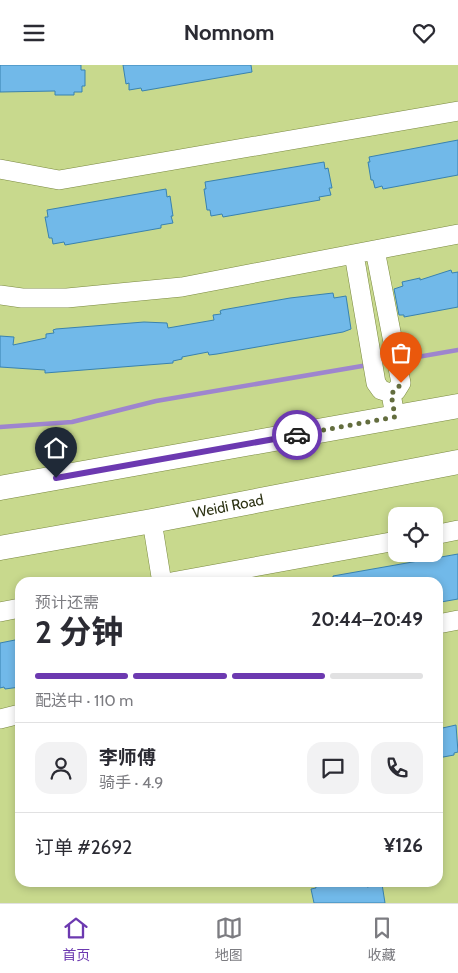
<!DOCTYPE html>
<html lang="zh">
<meta charset="utf-8">
<style>
body{margin:0;font-family:Cabin,"Noto Sans SC",sans-serif;background:#f2f2f3;color:#2b2b33;height:100vh;display:flex;flex-direction:column;font-size:19px;white-space:nowrap}
*{box-sizing:border-box;margin:0}
p{font-size:16px;color:#7c7c81}
.icon{flex:none;width:28px;height:28px;fill:none;stroke:currentColor;stroke-width:2;stroke-linecap:round;stroke-linejoin:round}
.map{position:relative;flex:1;overflow:hidden}
.side{position:absolute;left:15px;top:512px;width:428px;height:310px;display:flex;flex-direction:column;background:#fff;border-radius:15px;box-shadow:0 2px 8px #0003}
.side>*{flex:none}
.controls{position:absolute;left:388px;top:442px;display:grid;gap:10px}
.controls a{display:grid;place-items:center;width:55px;height:55px;border-radius:10px;background:#fff;box-shadow:0 2px 8px #0003;font-size:25px}
.pin{position:absolute;display:grid;place-items:center;width:42px;height:42px;color:#fff;margin:-51px -21px;border-radius:50% 50% 50% 0;rotate:-45deg;box-shadow:0 0 5px #0007}
.pin .icon{rotate:45deg}
.courier{position:absolute;display:grid;place-items:center;width:50px;height:50px;margin:-25px;border:4px solid #6c39b0;border-radius:50%;background:#fff;color:#222;box-shadow:0 1px 6px #0007}
.headline em{font-style:normal;font-weight:700}
.headline div{display:flex;flex-direction:column-reverse}
.headline{display:flex;align-items:center;justify-content:space-between;height:85px;padding:0 20px}
h1{font-size:32px;font-weight:700;line-height:38px}
.bar{display:grid;grid-template-columns:repeat(4,1fr);gap:8px 5px;align-content:center;height:60px;padding:0 20px}
.bar i{height:6px;border-radius:4px;background:#e1e1e2}
.bar .active{background:#6c39b0}
.bar p{grid-column:span 4}
.line{display:flex;align-items:center;gap:12px;padding:0 20px;border-top:1px solid #e1e1e2}
.line div{flex:1}
.round{display:grid;place-items:center;flex:none;width:52px;height:52px;border-radius:15px;background:#f2f2f3}
header{display:flex;justify-content:space-between;align-items:center;height:65px;padding:0 20px;background:#fff;font-size:22px;font-weight:700}
.tabs{display:flex;justify-content:space-around;align-items:center;height:70px;border-top:1px solid #e1e1e2;background:#fff;font-size:14px;color:#7c7c81}
.tabs a{display:grid;justify-items:center;gap:2px}
.tabs .active{color:#6c39b0}
.map>svg:first-child{display:block}
</style>
<header><svg class="icon" aria-label="menu" viewBox="0 0 24 24"><path d="M4 6h16M4 12h16M4 18h16"/></svg>Nomnom<svg class="icon" aria-label="heart" viewBox="0 0 24 24"><path d="M12 20l-8-8c-3-5 5-10 8-4 3-6 11-1 8 4z"/></svg></header>
<div class="map">
<svg width="458" height="838" viewBox="0 0 458 838">
<rect width="100%" height="100%" fill="#c8d98d"/>
<g fill="none" stroke-linecap="round" stroke-linejoin="round">
<path stroke="#9e85ce" stroke-width="4.5" d="M400,295L458,285
M0,362L72,357L156,336L368,300"/>
</g>
<path fill="#71b9e9" stroke="#3982af" d="M0,0H81V5H85V21H82V27H74V30H55V26L0,27Z
M123,0H251L252,7L142,26L141,23L129,25V18L126,19Z
M458,75V110L383,124L382,121L375,123L373,115H371L368,97H370L369,92Z
M324,97L325,104L328,103L332,123H329L331,130L319,132L320,135L223,152L222,149L211,151L210,145H207L204,124H206L205,117Z
M166,124L167,132L170,131L173,151H171L173,158L161,160V163L65,180L64,177L53,179L52,173H49L45,152H48L47,145Z
M451,205L452,208L458,207V242L404,252V250H399L394,224L403,221L402,217L420,213V215Z
M333,228L334,233L346,231L351,264L343,267L217,289L209,290L208,287L182,292V294L173,296V298L45,308V305L0,302V271L14,272L13,280L46,273V269L54,268L53,265L56,264L144,257L167,258L168,263L214,255L213,250L221,249L220,246L222,245L290,233Z
M458,489V534L441,537V535L438,536V518H333V511Z
M20,574V622L5,624L4,622L0,623V578Z
M456,660L458,687L454,688V690L438,693V664Z
M315,818H358L359,821L366,819L367,822L382,819L385,838H314L311,824L316,823Z"/>
<g fill="none" stroke-linecap="round" stroke-linejoin="round">
<defs>
<path id="minor" d="M0,104L59,115L458,46
M375,185L401,318L396,326L391,328L395,352
M354,189L376,318L381,325L391,328
M0,230L22,233H67L182,222L458,169
M152,456L162,518
M434,470L458,465
M166,518L396,476
M0,547L20,543
M438,559L458,555
M0,654L20,649"/>
<g id="major">
<path d="M0,423L458,341"/>
<path id="s1" d="M0,483L152,456L458,397"/>
</g>
</defs>
<use href="#minor" stroke="#7a8940" stroke-width="20"/>
<use href="#major" stroke="#7a8940" stroke-width="25"/>
<use href="#minor" stroke="#fff" stroke-width="19"/>
<use href="#major" stroke="#fff" stroke-width="24"/>
</g>
<g fill="none" stroke-linecap="round" stroke-linejoin="round">
<path stroke="#636d3e" stroke-width="5" stroke-dasharray="0 9" d="M297,370L395,352L391,328L396,326L401,318"/>
<path stroke="#6c39b0" stroke-width="6" d="M56,413L297,370"/>
</g>
<g text-anchor="middle" dominant-baseline="central" stroke-width="4" stroke-linejoin="round" paint-order="stroke">
<g font-size="15" fill="#2d3314" stroke="#d5e79a">
<text stroke="none"><textPath href="#s1" startOffset="232">Weidi Road</textPath></text>
</g>
</g>
</svg>
<div class="controls">
<a><svg class="icon" aria-label="locate" viewBox="0 0 24 24"><circle cx="12" cy="12" r="6"/><path d="M12 2v4M12 18v4M2 12h4M18 12h4"/></svg></a>
</div>
<div class="pin" style="left:401px;top:318px;background:#ea580c"><svg class="icon" aria-label="bag" viewBox="0 0 24 24"><path d="M5 8h14l-1 12H6zM9 8a3 3 0 0 1 6 0"/></svg></div>
<div class="pin" style="left:56px;top:413px;background:#1f2937"><svg class="icon" aria-label="home" viewBox="0 0 24 24"><path d="M3 11l9-7 9 7M6 9v11h12V9"/></svg></div>
<div class="courier" style="left:297px;top:370px"><svg class="icon" aria-label="car" viewBox="0 0 24 24"><path d="M5 17H2v-5l4-1 3-4h7l3 4 3 1v5h-3M9 17h6M6 11h13"/><circle cx="7" cy="17" r="2"/><circle cx="17" cy="17" r="2"/></svg></div>
<section class="side">
<div class="headline"><div><h1>2 分钟</h1><p>预计还需</p></div><em>20:44–20:49</em></div>
<div class="bar"><i class="active"></i><i class="active"></i><i class="active"></i><i></i><p>配送中 · 110 m</p></div>
<div class="line" style="height:90px"><a class="round"><svg class="icon" aria-label="person" viewBox="0 0 24 24"><circle cx="12" cy="8" r="4"/><path d="M4 21q1-7 8-7t8 7"/></svg></a><div><b>李师傅</b><p>骑手 · 4.9</p></div><a class="round"><svg class="icon" aria-label="chat" viewBox="0 0 24 24"><path d="M4 5h16v11H9l-5 4z"/></svg></a><a class="round"><svg class="icon" aria-label="phone" viewBox="0 0 24 24"><path d="M5 4h4l2 5-3 2q2 4 5 5l2-3 5 2v4C11 20 4 13 5 4z"/></svg></a></div>
<div class="line" style="height:65px"><div>订单 #2692</div><b>¥126</b></div>
</section>
</div>
<nav class="tabs">
<a class="active"><svg class="icon" aria-label="home" viewBox="0 0 24 24"><path d="M3 11l9-7 9 7M6 9v11h12V9"/></svg>首页</a>
<a><svg class="icon" aria-label="map" viewBox="0 0 24 24"><path d="M3 6l6-2 6 2 6-2v14l-6 2-6-2-6 2zM9 4v14M15 6v14"/></svg>地图</a>
<a><svg class="icon" aria-label="saved" viewBox="0 0 24 24"><path d="M7 4h10v16l-5-4-5 4z"/></svg>收藏</a>
</nav>
